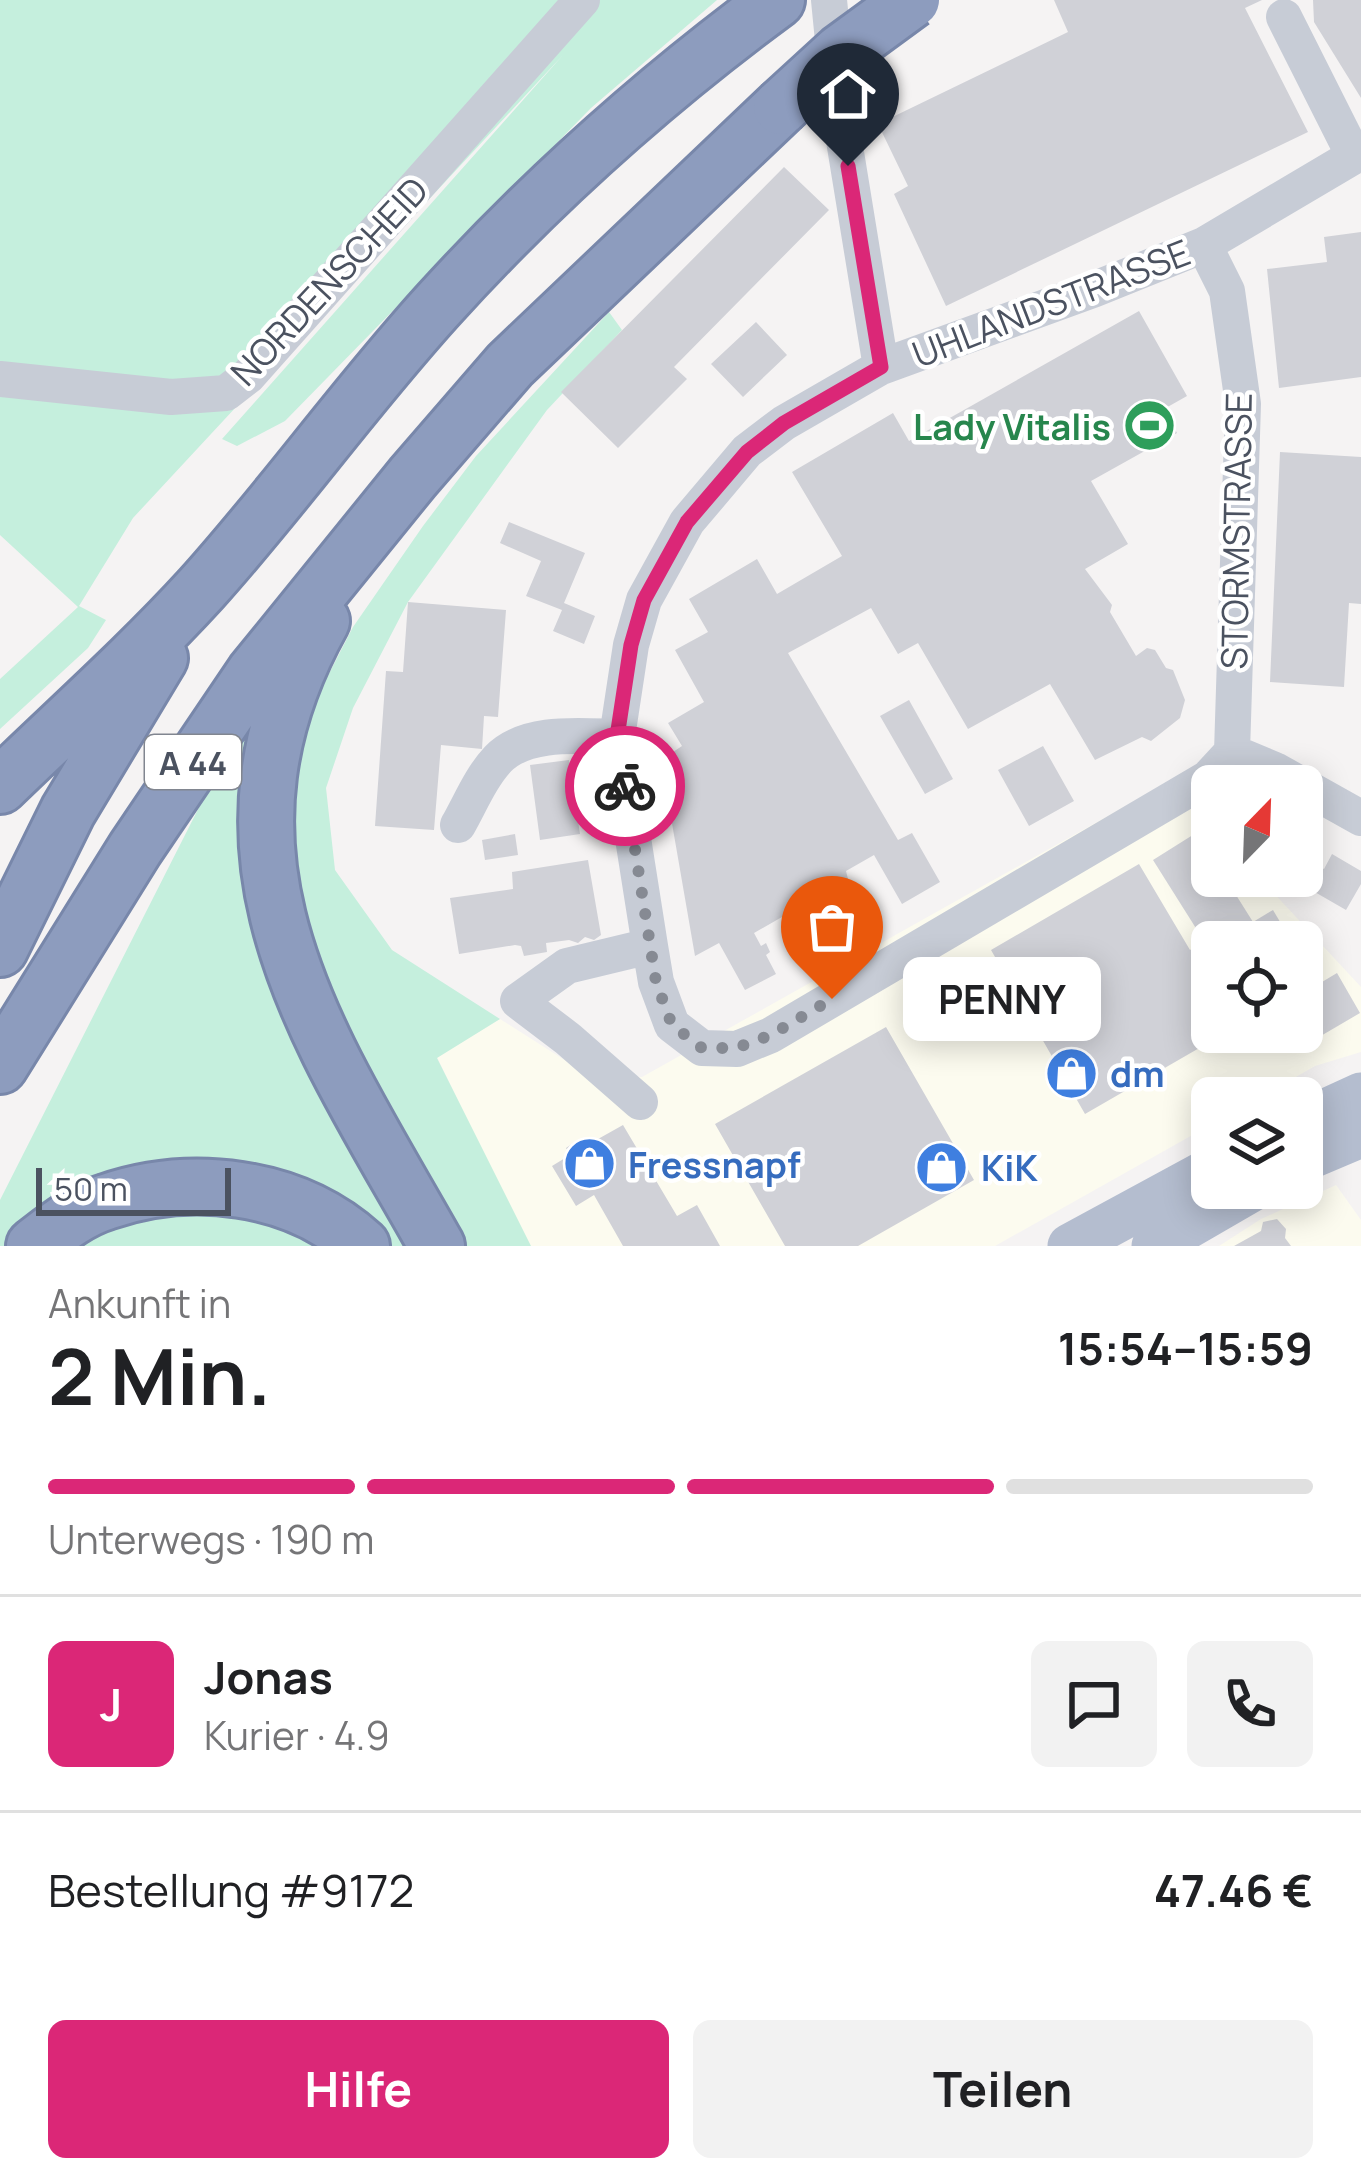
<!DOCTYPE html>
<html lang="de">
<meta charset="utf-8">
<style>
body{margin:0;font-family:Manrope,sans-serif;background:#f2f2f2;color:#202124;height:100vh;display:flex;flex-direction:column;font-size:45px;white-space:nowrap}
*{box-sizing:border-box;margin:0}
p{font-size:39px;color:#757577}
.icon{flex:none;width:66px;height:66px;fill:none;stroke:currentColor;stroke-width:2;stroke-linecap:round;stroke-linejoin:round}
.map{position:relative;height:1246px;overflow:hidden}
.drawer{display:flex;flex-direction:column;background:#fff;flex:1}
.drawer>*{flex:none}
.needle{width:78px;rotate:23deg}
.tools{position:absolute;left:1191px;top:765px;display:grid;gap:24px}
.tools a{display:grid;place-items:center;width:132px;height:132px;border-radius:18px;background:#fff;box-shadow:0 6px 30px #0003;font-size:60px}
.scale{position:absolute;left:36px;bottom:30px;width:195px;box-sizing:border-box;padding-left:12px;border:6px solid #4b5260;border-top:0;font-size:33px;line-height:42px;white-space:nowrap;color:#4b5260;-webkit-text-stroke:9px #fff;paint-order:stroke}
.pin{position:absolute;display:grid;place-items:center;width:102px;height:102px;color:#fff;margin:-123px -51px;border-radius:50% 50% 50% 0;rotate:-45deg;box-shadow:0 0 12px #0007}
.pin .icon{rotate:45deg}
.courier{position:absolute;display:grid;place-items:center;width:120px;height:120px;margin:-60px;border:9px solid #db2777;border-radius:50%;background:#fff;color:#222;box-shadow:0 3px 15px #0007}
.bubble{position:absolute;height:84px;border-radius:18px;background:#fff;box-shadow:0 6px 30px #0003;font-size:39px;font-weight:700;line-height:84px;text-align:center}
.head em{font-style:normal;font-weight:700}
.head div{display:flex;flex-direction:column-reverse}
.head{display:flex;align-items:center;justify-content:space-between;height:204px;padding:0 48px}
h1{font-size:78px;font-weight:700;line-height:90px}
.bar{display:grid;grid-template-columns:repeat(4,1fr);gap:18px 12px;align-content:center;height:144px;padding:0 48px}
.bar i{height:15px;border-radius:9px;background:#e0e0e0}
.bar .on{background:#db2777}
.bar p{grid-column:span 4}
.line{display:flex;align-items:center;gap:30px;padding:0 48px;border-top:3px solid #e0e0e0}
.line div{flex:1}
.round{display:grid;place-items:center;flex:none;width:126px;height:126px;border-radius:18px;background:#f2f2f2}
.action{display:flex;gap:24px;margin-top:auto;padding:24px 48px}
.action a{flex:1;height:138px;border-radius:18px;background:#db2777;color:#fff;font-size:48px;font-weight:700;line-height:138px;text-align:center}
.action a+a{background:#f2f2f2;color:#202124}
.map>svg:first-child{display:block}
</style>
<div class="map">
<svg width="1361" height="1246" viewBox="0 0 1361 1246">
<rect width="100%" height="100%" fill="#f5f3f3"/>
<path fill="#fcfbef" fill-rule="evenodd" d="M1172,780L1212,825V876H1258L1361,987V1052L1315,1066L1259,1098H1212V1124L995,1246H528L437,1057L500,1019L588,1075L642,1077ZM1212,942H1302V1032H1212Z
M1336,1185L1361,1220V1246H1219L1261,1219Z"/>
<path fill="#c5efdd" d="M0,0H717L591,108L285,421L237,446L222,439L563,55L133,518L79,606L106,620L88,648L0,729V679L78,607L0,535Z
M609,312L622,330L547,410L408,602L353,708L326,788L335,870L392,950L500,1019L437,1058L531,1246H455L335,1021L291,889L287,755L353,627L423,526L476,456Z
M280,681L257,846L424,1246H390L355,1209L268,1180L19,1246H0V1200L223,760Z
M177,1191L342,1246H65Z"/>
<path fill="#d0d1d7" d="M1054,0H1262L1245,8L1308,132L946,306L894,194L908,186L878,124L1068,32Z
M1313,0H1361V98L1314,22Z
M784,167L829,210L674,367L687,379L618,448L561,392Z
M1361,232V377L1279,388L1267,269L1327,262L1324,237Z
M1139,311L1187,396L1164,409L1177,433L1091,481L1128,544L1085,569L1112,605L1110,612L1136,656L1147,648L1155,650L1166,668L1173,670L1185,700L1180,718L1151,741L1142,737L1095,760L1050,684L968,729L918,643L898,654L871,608L788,653L898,840L912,833L940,882L902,904L874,855L846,871L848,879L754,933L761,946L766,943L770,952L766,955L776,974L745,990L719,943L695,956L661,760L682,746L668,723L704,702L675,650L708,632L689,599L757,559L777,594L842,556L792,472L893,413L909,441Z
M756,322L787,355L743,397L711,364Z
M1280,452L1361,457V604L1349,603L1344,687L1270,682Z
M509,522L585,553L564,603L595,616L584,644L553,631L562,610L526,596L541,561L500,543Z
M408,602L506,610L498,717L484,716L482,749L441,745L434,830L375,826L386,671L403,672Z
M909,700L953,779L925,794L880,716Z
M1043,746L1074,801L1029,826L998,770Z
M569,760L580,834L540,840L530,765Z
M1196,833L1209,853L1192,863L1213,897L1231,887L1253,922L1273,910L1292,942H1212V1032H1227L1085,1114L991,950L1139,864L1190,950L1204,941L1153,860Z
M515,834L518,855L485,860L482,840Z
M1332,854L1361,871V884L1346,910L1287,876H1302V857L1324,869Z
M588,860L601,935L594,940L585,937L578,943L569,940L546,943L547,952L524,956L521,946L515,945L459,954L450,898L513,889L512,872Z
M1337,973L1360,1013L1319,1037L1310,1020L1302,1025V994Z
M886,1027L974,1180L858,1246H785L715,1124Z
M623,1125L677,1216L697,1205L720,1246H623L594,1195L576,1206L552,1166L570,1155L566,1148L578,1140L582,1148Z
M1277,1219L1286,1229L1285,1238L1291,1246H1234L1261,1231L1263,1222Z"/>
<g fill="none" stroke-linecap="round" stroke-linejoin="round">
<defs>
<path id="highway" d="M322,621C189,860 320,1038 437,1246
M0,786C67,721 138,658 201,589C284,497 356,395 440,303C542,191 655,90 777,0
M0,949L68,811L160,658
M0,1066L135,849L254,673L413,477L510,365L781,107
M34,1246C56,1229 79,1210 106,1202C190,1173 294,1184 362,1246"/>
</defs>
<use href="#highway" stroke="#7887aa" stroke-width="60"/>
<path stroke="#c7ccd6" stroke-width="36" d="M829,0L841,122L881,367
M1284,17L1354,156
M1204,245L1227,291L1243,404L1232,752
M0,379L171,397L226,393L248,376L582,0
M1232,752L1208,778L771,1035L737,1049L702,1048L672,1025L656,982L650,946L617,737L631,645L644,600L687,522L747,451L784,423L881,367L1095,289L1204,245L1361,152
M1232,752L1275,770L1361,818
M458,825C470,804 481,777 498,759C526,730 580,736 617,737
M640,1102L568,1039L518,1001L567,966L650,946"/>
<path stroke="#b4bdcf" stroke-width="45" d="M1302,1122L1361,1095
M1302,1160L1361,1135
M1070,1246L1212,1169
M1154,1246L1254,1188"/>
<use href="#highway" stroke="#8d9cbe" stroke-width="54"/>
<defs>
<path id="highway-bridge" d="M781,107L841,52L912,0"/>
</defs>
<use href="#highway-bridge" stroke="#7887aa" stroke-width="60" stroke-linecap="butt"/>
<use href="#highway-bridge" stroke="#8d9cbe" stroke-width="54"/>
</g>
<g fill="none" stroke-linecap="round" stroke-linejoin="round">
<path stroke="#868a93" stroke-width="12" stroke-dasharray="0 21.6" d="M625,786L656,982L672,1025L702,1048H736L771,1035L832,999"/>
<path stroke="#db2777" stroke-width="15" d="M625,786L617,737L631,645L644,600L687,522L747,452L784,423L881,367L848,166"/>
</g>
<defs>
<symbol id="stadium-disc" viewBox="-11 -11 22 22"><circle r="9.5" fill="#2e9e5b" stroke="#fff"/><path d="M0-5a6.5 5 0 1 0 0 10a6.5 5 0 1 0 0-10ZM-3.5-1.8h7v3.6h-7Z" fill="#fff"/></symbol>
<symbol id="shop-disc" viewBox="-11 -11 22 22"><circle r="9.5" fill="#3f7fe0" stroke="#fff"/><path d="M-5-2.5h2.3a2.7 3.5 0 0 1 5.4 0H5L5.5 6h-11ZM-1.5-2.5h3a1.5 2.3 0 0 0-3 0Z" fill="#fff"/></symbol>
</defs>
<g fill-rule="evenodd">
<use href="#stadium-disc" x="1120" y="396" width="59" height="59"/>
<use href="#shop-disc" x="1042" y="1044" width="59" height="59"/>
<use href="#shop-disc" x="560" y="1134" width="59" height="59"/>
<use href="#shop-disc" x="912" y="1138" width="59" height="59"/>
</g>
<g text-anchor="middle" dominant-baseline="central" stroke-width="9" stroke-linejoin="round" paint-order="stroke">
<rect fill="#fff" stroke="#818690" stroke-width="3" x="145" y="735" width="96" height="54" rx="9"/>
<g font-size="33" font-weight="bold" fill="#4b5260">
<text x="193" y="762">A 44</text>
</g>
<g font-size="36" fill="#4b5260" stroke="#fff">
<text transform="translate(329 281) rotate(-47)">NORDENSCHEID</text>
<text transform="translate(1051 303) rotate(-21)">UHLANDSTRASSE</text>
<text transform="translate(1236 531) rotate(-89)">STORMSTRASSE</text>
</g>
<g font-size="36" font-weight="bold" fill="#27864d" stroke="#fff" text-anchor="end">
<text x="1111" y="426">Lady Vitalis</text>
</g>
<g font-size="36" font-weight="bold" fill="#366cbe" stroke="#fff" text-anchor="start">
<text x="1110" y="1073">dm</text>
<text x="628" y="1164">Fressnapf</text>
<text x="981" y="1167">KiK</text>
</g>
</g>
</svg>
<div class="tools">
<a><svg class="needle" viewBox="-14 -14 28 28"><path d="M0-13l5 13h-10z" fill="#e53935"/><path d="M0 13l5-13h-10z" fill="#757577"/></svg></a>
<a><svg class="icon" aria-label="locate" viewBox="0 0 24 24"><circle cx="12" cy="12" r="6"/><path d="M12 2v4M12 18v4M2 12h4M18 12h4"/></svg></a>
<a><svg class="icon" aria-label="layers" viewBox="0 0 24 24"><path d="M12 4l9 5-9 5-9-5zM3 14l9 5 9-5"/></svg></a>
</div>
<div class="scale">50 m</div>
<div class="pin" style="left:832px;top:999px;background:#ea580c"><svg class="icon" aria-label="bag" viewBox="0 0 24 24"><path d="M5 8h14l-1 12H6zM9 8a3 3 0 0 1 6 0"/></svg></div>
<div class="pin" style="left:848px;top:166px;background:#1f2937"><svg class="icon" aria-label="home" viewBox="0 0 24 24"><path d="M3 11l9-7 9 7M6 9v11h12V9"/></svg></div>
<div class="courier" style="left:625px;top:786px"><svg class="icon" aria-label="bike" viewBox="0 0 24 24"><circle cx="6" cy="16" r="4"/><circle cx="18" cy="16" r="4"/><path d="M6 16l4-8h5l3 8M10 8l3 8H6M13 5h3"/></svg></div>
<div class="bubble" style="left:903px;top:957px;width:198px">PENNY</div>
</div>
<section class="drawer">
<div class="head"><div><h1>2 Min.</h1><p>Ankunft in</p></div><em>15:54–15:59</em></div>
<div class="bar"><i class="on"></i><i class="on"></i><i class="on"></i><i></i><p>Unterwegs · 190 m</p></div>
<div class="line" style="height:216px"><b class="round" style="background:#db2777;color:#fff">J</b><div><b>Jonas</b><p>Kurier · 4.9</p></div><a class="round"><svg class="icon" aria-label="chat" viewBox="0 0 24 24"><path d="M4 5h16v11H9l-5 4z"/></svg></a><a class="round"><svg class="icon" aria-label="phone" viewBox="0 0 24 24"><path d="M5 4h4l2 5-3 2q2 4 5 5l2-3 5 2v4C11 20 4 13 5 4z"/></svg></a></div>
<div class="line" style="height:156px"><div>Bestellung #9172</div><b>47.46 €</b></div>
<div class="action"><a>Hilfe</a><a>Teilen</a></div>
</section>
